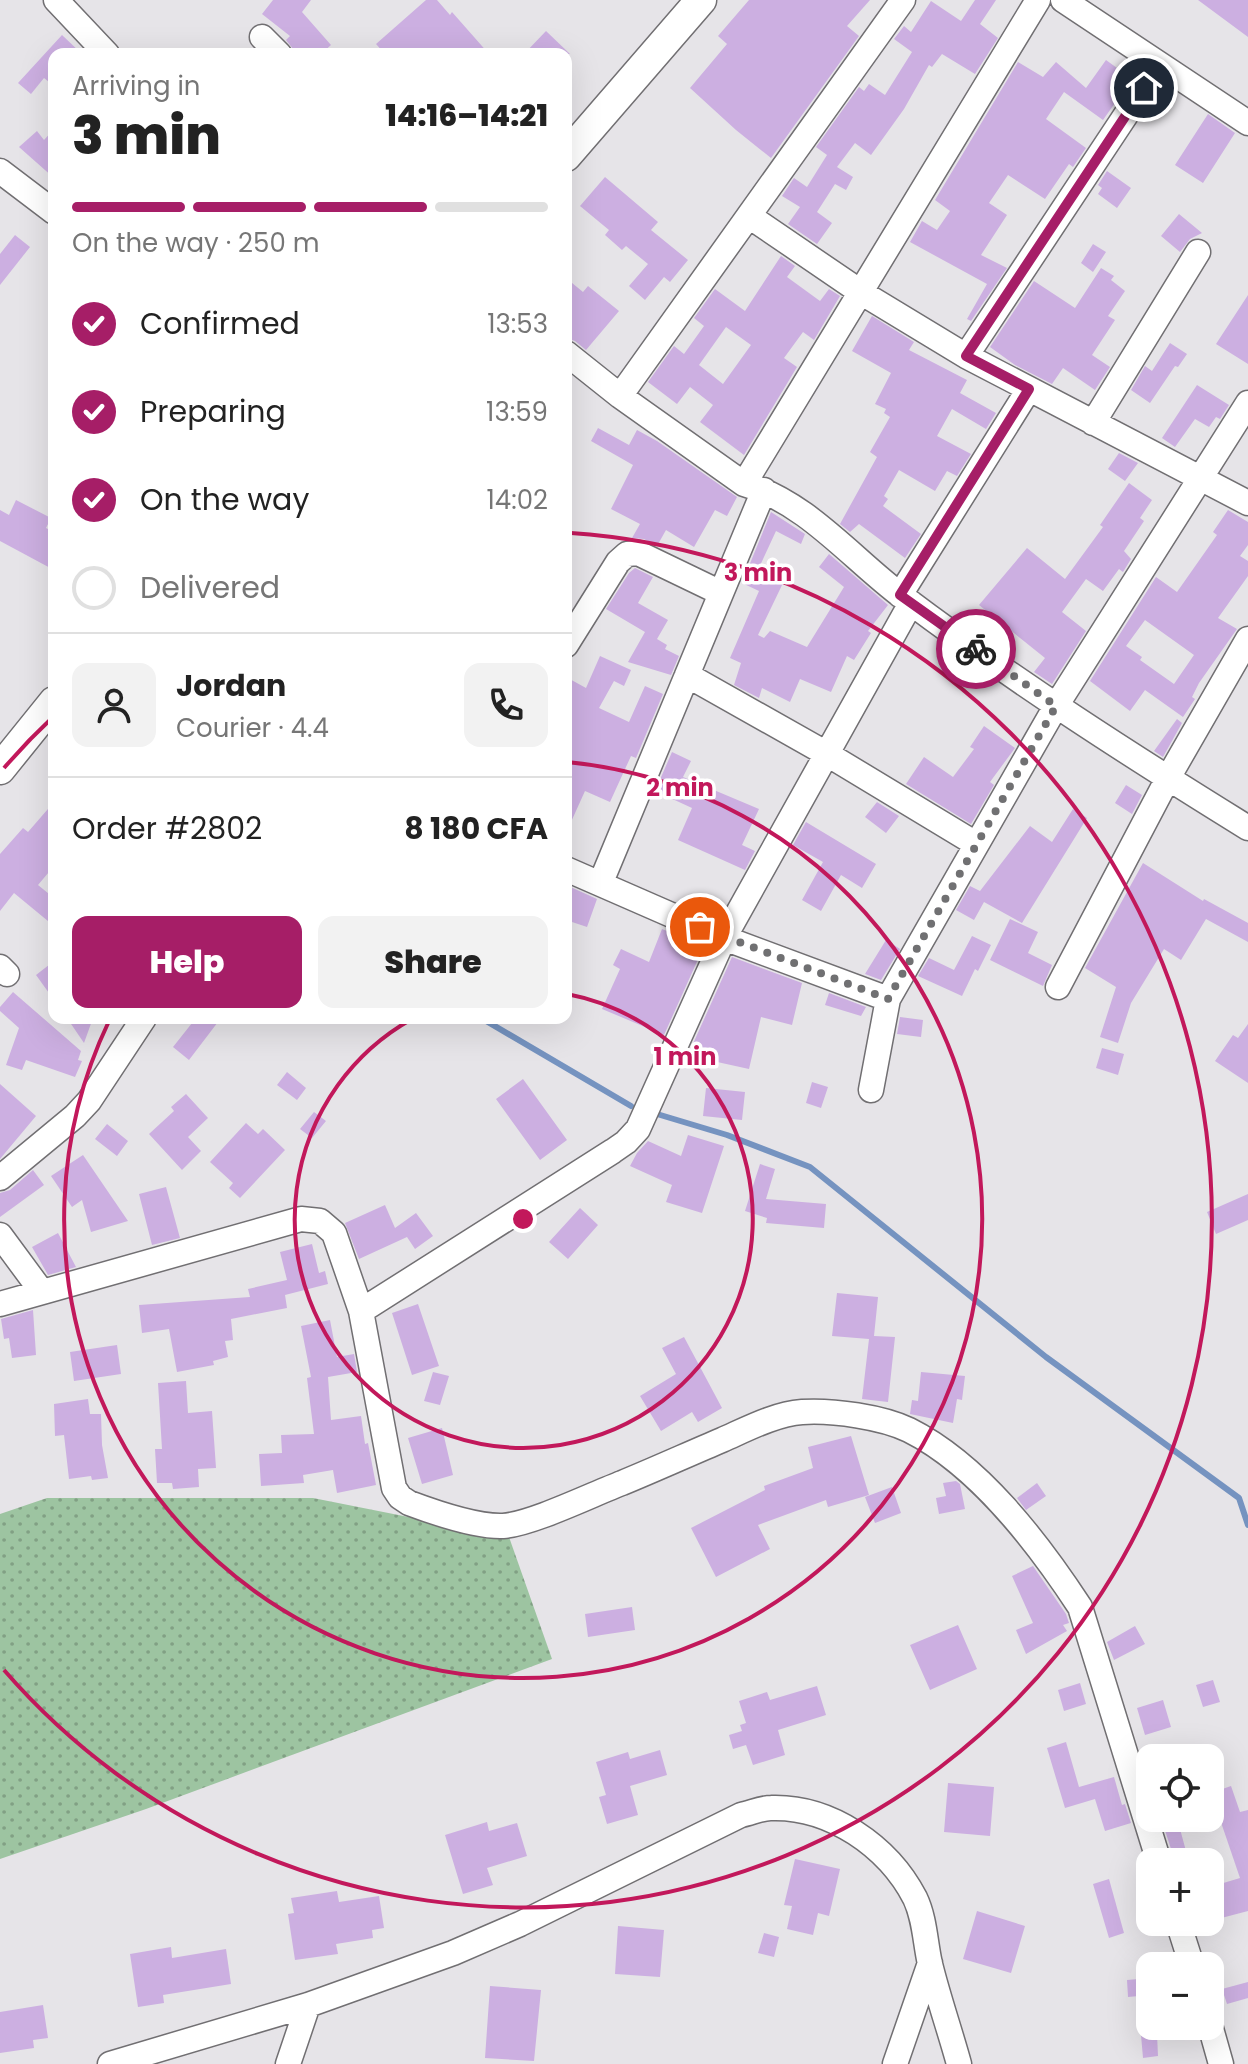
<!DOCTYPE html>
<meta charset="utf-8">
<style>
body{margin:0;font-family:Poppins,sans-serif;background:#f2f2f2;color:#222;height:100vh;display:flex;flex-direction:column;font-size:30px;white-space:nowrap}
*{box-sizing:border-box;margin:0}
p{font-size:26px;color:#767676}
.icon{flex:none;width:44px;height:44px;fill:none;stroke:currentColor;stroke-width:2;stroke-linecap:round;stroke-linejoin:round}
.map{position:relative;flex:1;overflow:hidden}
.drawer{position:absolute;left:48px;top:48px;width:524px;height:976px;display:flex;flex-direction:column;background:#fff;border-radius:16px;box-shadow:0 8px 32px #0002}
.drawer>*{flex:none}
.controls{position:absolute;left:1136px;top:1744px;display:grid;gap:16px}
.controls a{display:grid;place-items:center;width:88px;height:88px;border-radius:16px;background:#fff;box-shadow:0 8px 32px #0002;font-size:40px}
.pin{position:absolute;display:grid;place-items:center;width:68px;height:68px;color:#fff;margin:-34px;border:4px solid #fff;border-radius:50%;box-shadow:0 2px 8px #0007}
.courier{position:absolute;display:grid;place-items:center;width:80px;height:80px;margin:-40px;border:6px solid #a61e67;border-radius:50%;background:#fff;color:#222;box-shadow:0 2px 10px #0007}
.headline em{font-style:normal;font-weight:800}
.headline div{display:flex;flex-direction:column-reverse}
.headline{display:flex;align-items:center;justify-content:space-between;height:136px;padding:0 24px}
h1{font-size:52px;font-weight:800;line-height:60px}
.bar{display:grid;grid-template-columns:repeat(4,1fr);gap:12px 8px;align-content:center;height:96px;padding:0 24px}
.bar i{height:10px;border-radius:6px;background:#e0e0e0}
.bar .current{background:#a61e67}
.bar p{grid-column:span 4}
.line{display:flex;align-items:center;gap:20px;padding:0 24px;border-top:2px solid #e0e0e0}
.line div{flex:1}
.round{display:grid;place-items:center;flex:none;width:84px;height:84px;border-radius:16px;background:#f2f2f2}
ol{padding:0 24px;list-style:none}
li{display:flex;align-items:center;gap:24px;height:88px}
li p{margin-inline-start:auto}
li .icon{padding:8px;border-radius:50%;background:#a61e67;color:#fff;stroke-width:4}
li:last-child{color:#767676}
li i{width:44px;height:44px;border:4px solid #e0e0e0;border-radius:50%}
.button{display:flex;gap:16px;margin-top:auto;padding:16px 24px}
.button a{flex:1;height:92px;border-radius:16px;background:#a61e67;color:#fff;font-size:32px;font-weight:800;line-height:92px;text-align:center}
.button a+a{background:#f2f2f2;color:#222}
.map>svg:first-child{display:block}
</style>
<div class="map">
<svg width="1248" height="2064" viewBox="0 0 1248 2064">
<defs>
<pattern id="grass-dots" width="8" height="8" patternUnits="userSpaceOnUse" patternTransform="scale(2)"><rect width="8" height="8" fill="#9dc4a1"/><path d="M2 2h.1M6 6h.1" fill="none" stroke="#81a084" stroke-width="1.8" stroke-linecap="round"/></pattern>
</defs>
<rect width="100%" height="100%" fill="#e6e4e8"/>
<path fill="url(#grass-dots)" d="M47,1498H313L509,1537L552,1659L146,1809L0,1859V1514Z"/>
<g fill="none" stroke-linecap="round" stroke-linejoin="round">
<path stroke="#7593c0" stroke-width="6" d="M481,1018L631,1106
M657,1114L727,1135L810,1167L1046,1357L1239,1498L1248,1525"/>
</g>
<path fill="#ccafe1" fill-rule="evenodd" d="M273,0H311L302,12L331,45L321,54H297L286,40L290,36L262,14Z
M426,0H437L450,15L452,12L489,54H385L376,44Z
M749,0H870L847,26L859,36L771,158L736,130L690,88L727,44L718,36Z
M975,0H996L980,24L998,38L975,74L942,54L932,67L929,65L904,109L871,155L855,143L837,167L853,177L846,190L835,184L817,212L832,223L817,244L788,224L800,207L782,196L794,178L807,187L827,155L816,147L859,87L864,91L869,84L885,95L912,52L894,39L904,26L911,32L931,1L961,21Z
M1198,0H1248V37Z
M546,31L570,54H524Z
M62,35L82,54H54V86L44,78L31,94L18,83Z
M1106,60L1132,79L1103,120L1064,92L1046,119L1086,148L1073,167L1069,164L1045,199L1008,175L989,203L1007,215L981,255L1007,268L971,321L967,319L987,284L910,242L922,221L937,230L950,211L935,200L1018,62L1043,77L1056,62L1086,88Z
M1208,114L1235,133L1203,183L1175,165Z
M54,129V178L19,147L37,131L44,140Z
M1107,171L1131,188L1117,208L1098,194L1102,188L1098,185Z
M605,177L658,222L651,230L688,260L670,282L664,277L645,300L629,286L648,264L626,246L622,250L605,235L609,230L580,206Z
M1179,214L1202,233L1190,239L1180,252L1161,236Z
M15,235L30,247L0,285V254Z
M1093,244L1106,252L1093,272L1081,263Z
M781,256L795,266L787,277L820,301L829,289L840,296L814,340L803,332L784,358L797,367L744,455L700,422L713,405L690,387L677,404L648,382L674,346L684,354L704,326L694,318L715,289L745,311ZM726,327L751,345L723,384L699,365Z
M1101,268L1114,276L1111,280L1125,291L1108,316L1115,320L1092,355L1110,367L1095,390L1063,368L1052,384L1015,365L990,347L1034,281L1075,308Z
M566,278L583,292L588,286L619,311L586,350L575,341L566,338Z
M1248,295V364L1216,344Z
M872,316L914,342L909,350L967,380L960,393L996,413L986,429L952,409L937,436L971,454L957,476L947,471L935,491L899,470L884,496L888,499L883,506L921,534L905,558L859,524L850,532L840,524L877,457L870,452L890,417L884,413L886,409L875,404L891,373L852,351Z
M1170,343L1187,354L1178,367L1175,366L1150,403L1131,390L1145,366L1152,371Z
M1197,385L1229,405L1220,419L1216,417L1209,427L1195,419L1175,447L1162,438Z
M598,428L629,445L637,430L657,441L737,497L727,516L715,510L694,547L666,530L657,546L644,539L632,538L640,524L611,509L633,465L591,441Z
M1119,453L1138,463L1125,481L1108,469Z
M1129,483L1152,500L1140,518L1144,521L1124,551L1131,559L1123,572L1119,569L1103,591L1086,579L1062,612L1086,631L1052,684L1034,672L1045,658L979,605L1027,548L1065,579L1103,527L1100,525Z
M16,500L51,518L46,528L54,532V570L0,541V510L9,515Z
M1228,510L1248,522V545L1240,556L1248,561V576L1218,618L1237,629L1199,683L1192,697L1195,699L1183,717L1145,690L1130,711L1090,681L1156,577L1177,592L1217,535L1213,532ZM1145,620L1194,655L1174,684L1140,660L1142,657L1126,646Z
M771,512L805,534L801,544L776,531L757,572L783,583L758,635L764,638L770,631L807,647L844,587L819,567L829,554L888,605L868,631L871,633L854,660L847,656L831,692L800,679L790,702L762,688L759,698L734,685L741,663L730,658L759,591L742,583Z
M635,568L653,577L638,603L668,620L657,639L667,645L665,649L679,656L671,675L628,662L645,632L606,609L629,573Z
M600,656L631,670L624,686L614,681L599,708L629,722L645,686L663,694L636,758L631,756L610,802L585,791L566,833V677L586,688Z
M1177,719L1182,723L1163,757L1154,751Z
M984,726L1015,748L990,782L994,785L971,824L906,784L924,757L953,777L974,749L970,747Z
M672,752L691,761L683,777L759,809L742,845L755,851L745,870L678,840L692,808L655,791Z
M1126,785L1142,795L1132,814L1115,803Z
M54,802V866L38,885L54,898V926L14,893L0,911V854L23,828L28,832Z
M877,802L899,816L886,833L865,817Z
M1073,809L1087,818L1022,923L984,902L974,920L956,910L970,886L980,891L1030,826L1052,842Z
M806,822L876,864L862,888L841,875L821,911L802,900L823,862L793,845Z
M1143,863L1203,901L1204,899L1248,923V942L1206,919L1181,960L1164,949L1131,1003L1118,1043L1100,1037L1116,987L1085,968Z
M566,885L597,899L587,927L566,920Z
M1010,919L1038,932L1028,953L1052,965L1043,986L990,960Z
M662,929L704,946L664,1035L602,1009L620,969L613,965L621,949L649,962Z
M972,936L991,945L978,971L975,969L962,996L918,976L929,958L954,970Z
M886,940L900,949L881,980L865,974Z
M732,957L802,983L792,1025L761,1017L749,1069L690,1056L692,1046Z
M54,961V1000L36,975Z
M13,992L81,1051L78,1060L82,1061L75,1077L26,1060L22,1070L6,1065L19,1028L0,1011V1007Z
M829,993L866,1007L861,1016L825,1005Z
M900,1017L923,1020L921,1037L897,1034Z
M67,1018H93L84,1043Z
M196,1018H221L189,1060L173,1047Z
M1248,1024V1083L1215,1061L1233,1035L1238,1038Z
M1102,1048L1124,1054L1118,1075L1096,1068Z
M287,1072L306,1088L297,1100L277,1085Z
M523,1079L567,1140L540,1160L496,1099Z
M812,1082L828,1087L821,1108L806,1103Z
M0,1084L36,1116L0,1159Z
M706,1088L745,1092L742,1120L703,1116Z
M186,1094L208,1118L188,1137L201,1151L182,1170L149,1134L174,1111L171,1107Z
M314,1112L326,1121L312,1138L300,1129Z
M246,1123L258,1134L263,1129L285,1150L240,1198L229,1188L233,1183L210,1162Z
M107,1124L128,1141L117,1156L95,1139Z
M688,1135L724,1146L702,1213L666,1202L672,1185L630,1166L637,1153L648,1141L681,1156Z
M83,1155L128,1221L91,1232L82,1200L72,1207L51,1176Z
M760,1164L775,1169L766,1199L826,1204L824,1228L766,1223L767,1218L745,1211Z
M33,1170L44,1185L0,1217V1193L10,1190Z
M166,1187L180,1238L152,1245L139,1194Z
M1248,1194V1220L1216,1234L1207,1212Z
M385,1205L395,1228L416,1213L433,1236L415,1249L407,1237L359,1259L345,1223Z
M580,1208L598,1225L568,1259L549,1242Z
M58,1233L76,1267L48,1275L32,1247Z
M312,1244L319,1273L325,1271L328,1284L285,1295L287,1308L231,1319L233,1340L225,1341L228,1357L213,1361L214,1365L177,1372L169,1329L142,1333L139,1305L250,1297L248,1289L287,1280L280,1252Z
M837,1293L878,1297L874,1336L895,1337L888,1402L862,1399L869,1339L832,1336Z
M418,1304L439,1366L412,1375L392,1313Z
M33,1310L36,1355L12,1358L9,1338L4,1339L1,1319Z
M330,1320L337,1357L354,1354L357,1372L328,1377L331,1420L361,1416L365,1444L368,1443L376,1485L337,1493L333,1470L303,1475L304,1483L261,1486L259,1454L282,1453L281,1435L314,1434L307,1378L311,1377L301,1326Z
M684,1337L722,1408L698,1422L692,1412L661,1431L640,1396L676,1374L662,1348Z
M117,1345L121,1374L74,1381L70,1352Z
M433,1372L449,1376L440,1405L424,1401Z
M921,1372L965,1376L962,1400L957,1399L953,1423L910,1414L912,1400L918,1401Z
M186,1381L188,1413L212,1411L216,1468L198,1469L199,1487L173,1489L172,1483H157L155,1449H162L158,1383Z
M88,1399L90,1414H101L102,1445L108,1478L92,1480L91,1476L69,1479L64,1435L55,1436L54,1404Z
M442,1428L453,1475L422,1484L408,1438Z
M851,1436L869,1495L828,1507L826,1500L758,1525L770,1549L716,1577L691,1528L765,1490L764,1486L813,1468L808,1447Z
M956,1481L960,1484L965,1509L939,1514L936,1498L946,1496L943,1483Z
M1037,1483L1046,1496L1026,1510L1017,1498Z
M892,1487L901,1513L875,1523L865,1497Z
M1033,1566L1066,1614L1069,1623L1063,1625L1067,1631L1026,1654L1016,1630L1033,1623L1012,1576Z
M632,1607L635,1630L588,1637L585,1614Z
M958,1625L977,1669L930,1690L910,1645Z
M1135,1626L1145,1644L1114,1660L1107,1642Z
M1213,1680L1220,1702L1203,1707L1196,1685Z
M1080,1683L1086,1704L1064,1711L1058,1690Z
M817,1686L826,1715L778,1730L785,1755L753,1765L746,1745L733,1749L729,1735L742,1731L740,1725L746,1723L739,1701L767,1692L770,1700Z
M1163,1700L1171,1727L1145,1735L1137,1708Z
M1066,1742L1079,1787L1114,1777L1122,1805L1125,1804L1131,1823L1105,1831L1095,1799L1065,1808L1047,1748Z
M660,1750L667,1775L630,1786L638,1815L607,1824L599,1797L606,1795L596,1762L628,1752L630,1759Z
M948,1783L994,1787L990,1836L944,1832Z
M1231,1786L1240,1812L1248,1810V1911L1210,1921V1887L1240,1878L1211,1793Z
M1161,1818H1177L1186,1851L1173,1855Z
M487,1822L489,1831L517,1823L527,1856L487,1868L493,1885L463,1894L445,1835Z
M795,1859L840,1869L829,1916L818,1913L813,1935L787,1929L792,1906L784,1905Z
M1109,1879L1124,1933L1109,1938L1093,1884Z
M337,1891L339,1902L379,1896L384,1928L372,1930L373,1938L336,1944L338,1954L295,1960L288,1914L294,1913L291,1898Z
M977,1911L1025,1926L1011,1973L963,1959Z
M618,1926L664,1930L660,1977L615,1974Z
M764,1933L779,1937L774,1957L758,1953Z
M171,1947L172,1958L226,1949L231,1984L163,1995L164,2003L138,2007L130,1954Z
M1150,1978V1995L1128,1997L1127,1980Z
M1248,1982V1998L1227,2004L1222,1989Z
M490,1986L541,1990L534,2061L485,2058Z
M43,2005L48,2038L33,2040L34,2048L0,2053V2012Z
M1157,2034L1158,2056L1143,2058L1141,2035Z"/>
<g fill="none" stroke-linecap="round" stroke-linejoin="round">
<defs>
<path id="minor" d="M56,0L107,54
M1063,0L1248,123
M262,37L279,54
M0,171L54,212
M749,216L862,293L966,356L1248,503
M566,353L620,396L744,484C807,502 852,559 903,597C1013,680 1130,755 1248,828
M966,356L1159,65
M620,396L903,0
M1093,423L1198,252
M744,484L1038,0
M900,595L1029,389
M566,645L618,562L627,554L638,553L721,593
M687,675L827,754L976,844
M566,869L724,938L888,999
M601,882L764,490
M0,967L7,974
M1058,987L1168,778L1248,639
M871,1090L888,999L1056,706L1248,403
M0,1178L75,1116L89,1101L144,1018
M0,1235L42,1292
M0,1304L301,1219L320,1221L334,1233L361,1311L394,1488L400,1497L409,1503C433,1512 477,1527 503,1526C532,1524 593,1494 622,1483C656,1469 689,1454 722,1440C747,1429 775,1414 802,1412C833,1410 882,1417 909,1430C979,1465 1038,1543 1080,1607L1159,1862
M361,1311L613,1151L626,1142L638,1129L724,938L911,603
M1178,1922L1192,1966
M1210,2025L1221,2064
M110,2064L308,2005L453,1953L520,1924L741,1815C751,1813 761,1808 771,1808C830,1806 888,1846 915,1898C925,1919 925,1942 930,1964C938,1997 950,2031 959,2064
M288,2064L308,2005
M895,2064L930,1963"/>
<path id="major" d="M566,156L701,0
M0,769L54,702"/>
</defs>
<use href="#minor" stroke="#716f72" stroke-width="27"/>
<use href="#major" stroke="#716f72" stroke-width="33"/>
<use href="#minor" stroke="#fff" stroke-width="24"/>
<use href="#major" stroke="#fff" stroke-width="30"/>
</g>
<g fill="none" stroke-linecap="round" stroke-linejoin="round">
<path stroke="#707072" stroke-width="8" stroke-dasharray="0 14.4" d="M700,927L888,999L1056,706L976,649"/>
<path stroke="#a61e67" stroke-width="10" d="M976,649L900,595L1029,389L966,356L1144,88"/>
</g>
<g fill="none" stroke="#c2185b" stroke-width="4">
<path d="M567 994A229 229 0 1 1 412 1019"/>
<path d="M567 762A459 459 0 1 1 109 1021"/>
<path d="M4 768A688 688 0 0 1 54 716M571 533A688 688 0 1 1 4 1670"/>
</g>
<circle cx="523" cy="1219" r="12" fill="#c2185b" stroke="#fff" stroke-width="4"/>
<g font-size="24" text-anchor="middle" font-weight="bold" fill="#c2185b" stroke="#fff" stroke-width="7" stroke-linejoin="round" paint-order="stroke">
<text x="758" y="581">3 min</text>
<text x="680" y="796">2 min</text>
<text x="685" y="1065">1 min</text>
</g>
</svg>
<div class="controls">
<a><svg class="icon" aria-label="locate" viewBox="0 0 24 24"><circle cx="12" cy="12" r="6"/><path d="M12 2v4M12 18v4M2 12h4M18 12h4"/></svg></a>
<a>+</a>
<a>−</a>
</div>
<div class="pin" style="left:700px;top:927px;background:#ea580c"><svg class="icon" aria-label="bag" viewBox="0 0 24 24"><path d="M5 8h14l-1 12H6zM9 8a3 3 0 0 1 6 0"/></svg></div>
<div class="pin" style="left:1144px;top:88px;background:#1f2937"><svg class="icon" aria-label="home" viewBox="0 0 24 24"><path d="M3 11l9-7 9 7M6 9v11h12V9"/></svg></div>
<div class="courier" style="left:976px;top:649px"><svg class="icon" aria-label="bike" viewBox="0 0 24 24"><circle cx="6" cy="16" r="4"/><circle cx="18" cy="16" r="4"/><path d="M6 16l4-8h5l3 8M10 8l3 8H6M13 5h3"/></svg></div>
<section class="drawer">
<div class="headline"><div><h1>3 min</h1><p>Arriving in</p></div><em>14:16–14:21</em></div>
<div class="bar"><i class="current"></i><i class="current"></i><i class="current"></i><i></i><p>On the way · 250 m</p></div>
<ol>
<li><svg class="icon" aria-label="check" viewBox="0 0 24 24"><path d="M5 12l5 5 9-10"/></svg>Confirmed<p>13:53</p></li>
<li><svg class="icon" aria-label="check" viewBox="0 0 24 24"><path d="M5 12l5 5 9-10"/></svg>Preparing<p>13:59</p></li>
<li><svg class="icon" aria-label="check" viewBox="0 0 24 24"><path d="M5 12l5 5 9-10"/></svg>On the way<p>14:02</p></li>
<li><i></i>Delivered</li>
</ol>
<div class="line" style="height:144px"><a class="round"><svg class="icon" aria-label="person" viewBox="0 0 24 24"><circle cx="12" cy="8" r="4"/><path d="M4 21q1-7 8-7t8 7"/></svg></a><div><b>Jordan</b><p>Courier · 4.4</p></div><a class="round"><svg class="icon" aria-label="phone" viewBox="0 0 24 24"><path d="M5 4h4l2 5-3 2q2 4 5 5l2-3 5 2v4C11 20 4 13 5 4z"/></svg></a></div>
<div class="line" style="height:104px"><div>Order #2802</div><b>8 180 CFA</b></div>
<div class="button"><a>Help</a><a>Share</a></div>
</section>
</div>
